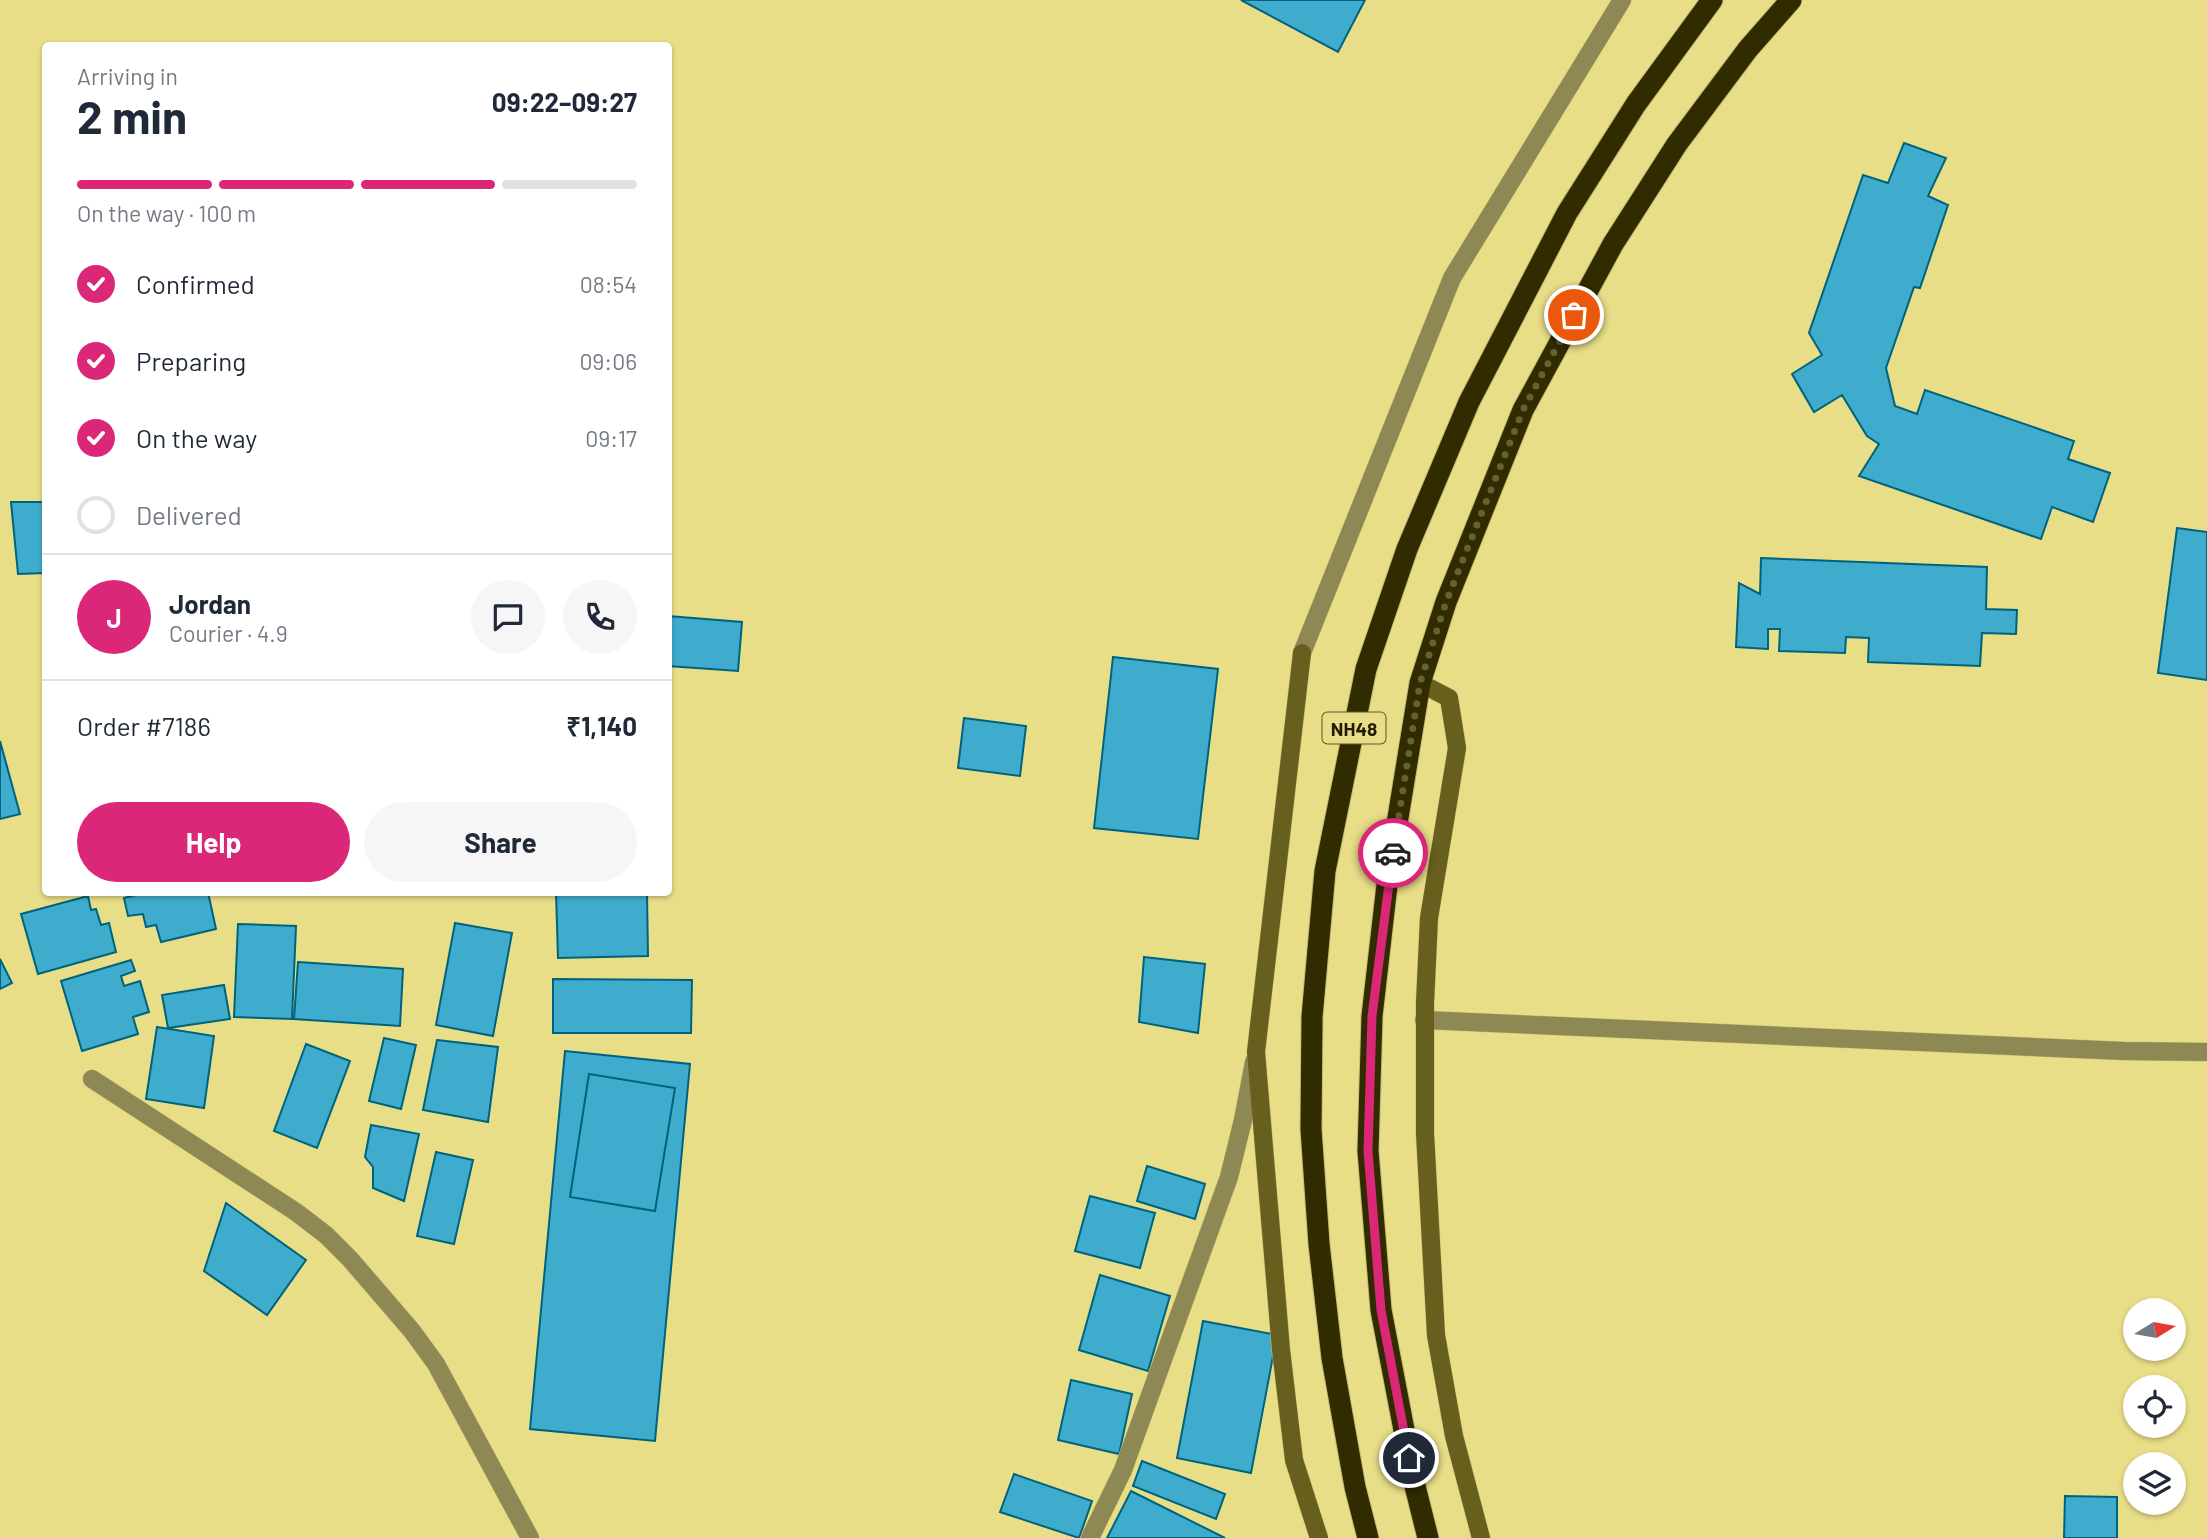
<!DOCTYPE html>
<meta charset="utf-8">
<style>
body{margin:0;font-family:Barlow,sans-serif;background:#f6f6f7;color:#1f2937;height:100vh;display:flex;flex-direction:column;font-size:26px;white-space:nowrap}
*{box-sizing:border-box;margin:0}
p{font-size:23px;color:#747a83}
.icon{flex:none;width:38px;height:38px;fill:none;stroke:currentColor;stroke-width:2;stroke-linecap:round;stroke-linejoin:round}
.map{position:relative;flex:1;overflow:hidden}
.details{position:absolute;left:42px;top:42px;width:630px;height:854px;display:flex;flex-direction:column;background:#fff;border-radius:7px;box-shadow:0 2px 5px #0004}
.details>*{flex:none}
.needle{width:46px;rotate:79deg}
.controls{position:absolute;left:2123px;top:1298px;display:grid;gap:14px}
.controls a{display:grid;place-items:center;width:63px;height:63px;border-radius:50%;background:#fff;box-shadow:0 2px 5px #0004;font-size:35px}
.pin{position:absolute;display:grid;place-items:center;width:60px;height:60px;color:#fff;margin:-30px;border:4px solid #fff;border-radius:50%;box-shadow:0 2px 7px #0007}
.courier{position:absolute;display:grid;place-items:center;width:70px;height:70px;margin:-35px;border:5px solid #db2777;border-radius:50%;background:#fff;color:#222;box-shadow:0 2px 9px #0007}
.head em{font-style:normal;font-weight:700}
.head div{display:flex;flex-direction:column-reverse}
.head{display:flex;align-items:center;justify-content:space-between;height:119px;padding:0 35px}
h1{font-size:46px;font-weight:700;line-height:52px}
.bar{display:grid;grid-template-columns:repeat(4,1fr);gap:10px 7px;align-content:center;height:84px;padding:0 35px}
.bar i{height:9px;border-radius:5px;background:#e0e1e3}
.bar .active{background:#db2777}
.bar p{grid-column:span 4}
.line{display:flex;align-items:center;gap:18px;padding:0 35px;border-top:2px solid #e0e1e3}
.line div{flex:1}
.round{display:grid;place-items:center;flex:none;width:74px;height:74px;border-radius:37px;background:#f6f6f7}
ol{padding:0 35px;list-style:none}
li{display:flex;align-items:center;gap:21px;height:77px}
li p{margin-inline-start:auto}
li .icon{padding:7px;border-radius:50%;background:#db2777;color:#fff;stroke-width:4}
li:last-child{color:#747a83}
li i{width:38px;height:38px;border:4px solid #e0e1e3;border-radius:50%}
.cta{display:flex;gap:14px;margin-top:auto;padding:14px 35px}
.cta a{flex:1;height:80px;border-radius:42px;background:#db2777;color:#fff;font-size:28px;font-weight:700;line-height:80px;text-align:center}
.cta a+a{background:#f6f6f7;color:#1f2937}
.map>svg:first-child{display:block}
</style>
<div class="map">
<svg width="2207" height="1538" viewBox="0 0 2207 1538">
<rect width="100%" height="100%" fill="#e8de88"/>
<path fill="#3fabcd" stroke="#00637c" stroke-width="2" d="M1241,0H1365L1338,52Z
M1904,143L1946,158L1928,196L1948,205L1920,288L1914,287L1886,368L1895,406L1917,414L1925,390L2074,441L2068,459L2110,473L2093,522L2052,507L2041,539L1859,476L1879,444L1867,436L1842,395L1814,412L1792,374L1822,355L1809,333L1863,175L1888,183Z
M11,502H46V573L18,574Z
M2177,528L2207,532V680L2158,673Z
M1761,558L1987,567L1986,609L2017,610L2016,634L1982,633L1980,666L1868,662L1869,638L1846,637L1845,653L1779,651L1780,629H1768V649L1736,647L1739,583L1760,594Z
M668,616L742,622L738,671L668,666Z
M1113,657L1218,669L1198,839L1094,828Z
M964,718L1026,726L1020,776L958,768Z
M0,741L20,814L0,819Z
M147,892H208L216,929L161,942L156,925L146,927L143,914L128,916L124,898Z
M556,892H647L648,956L558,958Z
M88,896L91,910L96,909L101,925L109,923L116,952L38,974L21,914Z
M455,923L512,933L493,1036L436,1025Z
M238,924L296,926L292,1019L234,1017Z
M1144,957L1205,964L1198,1033L1139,1022Z
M0,959L12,983L0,989Z
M131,960L135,971L121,976L124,986L140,981L149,1012L133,1017L138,1034L82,1051L61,981Z
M298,962L403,969L400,1026L294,1019Z
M553,979L692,980L691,1033H553Z
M224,985L230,1019L168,1028L162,995Z
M157,1027L214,1036L204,1108L146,1099Z
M384,1038L416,1045L401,1109L369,1101Z
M437,1040L498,1047L488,1122L423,1110Z
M306,1044L350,1061L317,1148L274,1131Z
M565,1051L690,1064L655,1441L530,1429Z
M589,1074L675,1088L655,1211L570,1197Z
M371,1125L419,1134L404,1201L373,1188V1167L365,1157Z
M436,1152L473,1160L454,1244L417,1236Z
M1147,1166L1205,1184L1195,1219L1137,1201Z
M1090,1196L1155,1213L1140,1268L1075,1251Z
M226,1203L306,1260L267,1315L204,1271Z
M1100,1275L1170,1296L1148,1371L1079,1350Z
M1203,1321L1277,1335L1251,1473L1177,1458Z
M1071,1380L1132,1394L1119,1454L1058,1440Z
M1142,1461L1225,1494L1216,1519L1133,1486Z
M1014,1474L1092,1501L1079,1538L1000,1512Z
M1131,1491L1225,1538H1107Z
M2065,1496L2117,1497V1538H2064Z"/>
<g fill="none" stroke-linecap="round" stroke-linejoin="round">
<defs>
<path id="lane" d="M1424,1020L2124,1051L2207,1052"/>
<path id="street" d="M1302,653L1452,278L1622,0
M92,1079L296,1212L326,1235L350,1259L412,1331L436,1364L530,1538
M1090,1538L1123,1470L1229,1177L1243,1120L1254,1062"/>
<path id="secondary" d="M1302,653L1256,1052L1281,1350L1294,1460L1319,1538
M1420,683L1449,698L1457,748L1429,918L1425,1003V1133L1436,1335L1454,1436L1481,1538"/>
<path id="highway" d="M1368,1538L1355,1487L1332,1358L1319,1244L1311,1129L1312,1017L1325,871L1366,669L1407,549L1469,402L1567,213L1636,104L1712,0
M1428,1538L1414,1482L1381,1310L1368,1151L1372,1016L1387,885L1420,683L1446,602L1523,410L1613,244L1677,144L1748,49L1791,0"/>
</defs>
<use href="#lane" stroke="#c4bb70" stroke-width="19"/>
<use href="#street" stroke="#c4bb70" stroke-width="19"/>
<use href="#secondary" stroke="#c4bb70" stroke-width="19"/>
<use href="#highway" stroke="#c4bb70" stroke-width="23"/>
<use href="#lane" stroke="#8e8854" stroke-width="18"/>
<use href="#street" stroke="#8e8854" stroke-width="18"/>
<use href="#secondary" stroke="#675f1d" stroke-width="18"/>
<use href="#highway" stroke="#312b00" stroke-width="21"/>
</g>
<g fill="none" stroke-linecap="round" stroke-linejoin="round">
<path stroke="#666132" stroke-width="7" stroke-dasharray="0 12.6" d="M1393,853L1420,683L1446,602L1523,410L1574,315"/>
<path stroke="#db2777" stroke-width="9" d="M1393,853L1372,1016L1368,1151L1381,1310L1409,1458"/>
</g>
<g text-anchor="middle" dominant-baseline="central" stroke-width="7" stroke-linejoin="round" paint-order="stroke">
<rect fill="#e8de88" stroke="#5c572b" stroke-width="2" x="1322.5" y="712.5" width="63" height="31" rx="5"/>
<g font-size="19" font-weight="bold" fill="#201d03">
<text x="1354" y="728">NH48</text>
</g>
</g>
</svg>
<div class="controls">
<a><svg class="needle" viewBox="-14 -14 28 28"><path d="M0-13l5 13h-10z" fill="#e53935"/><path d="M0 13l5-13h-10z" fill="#747a83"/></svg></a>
<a><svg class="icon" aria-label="locate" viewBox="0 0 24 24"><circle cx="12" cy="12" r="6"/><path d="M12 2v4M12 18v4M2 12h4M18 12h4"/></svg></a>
<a><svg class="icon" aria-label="layers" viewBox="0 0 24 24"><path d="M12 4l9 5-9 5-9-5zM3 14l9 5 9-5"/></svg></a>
</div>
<div class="pin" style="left:1574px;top:315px;background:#ea580c"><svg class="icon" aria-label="bag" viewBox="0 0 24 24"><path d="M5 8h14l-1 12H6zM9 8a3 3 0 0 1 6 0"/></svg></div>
<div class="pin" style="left:1409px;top:1458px;background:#1f2937"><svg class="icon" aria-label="home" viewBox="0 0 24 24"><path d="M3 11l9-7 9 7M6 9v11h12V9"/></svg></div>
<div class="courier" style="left:1393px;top:853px"><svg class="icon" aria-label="car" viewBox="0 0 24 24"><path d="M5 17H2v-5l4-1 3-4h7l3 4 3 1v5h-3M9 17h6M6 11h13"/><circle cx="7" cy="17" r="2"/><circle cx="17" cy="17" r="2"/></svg></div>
<section class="details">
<div class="head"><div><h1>2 min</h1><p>Arriving in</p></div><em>09:22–09:27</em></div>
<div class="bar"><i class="active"></i><i class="active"></i><i class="active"></i><i></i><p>On the way · 100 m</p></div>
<ol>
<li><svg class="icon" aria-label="check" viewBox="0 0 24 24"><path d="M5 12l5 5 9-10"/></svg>Confirmed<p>08:54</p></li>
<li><svg class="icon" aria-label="check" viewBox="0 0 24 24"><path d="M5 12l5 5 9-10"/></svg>Preparing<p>09:06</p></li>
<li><svg class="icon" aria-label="check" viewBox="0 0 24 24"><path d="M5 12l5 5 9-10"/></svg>On the way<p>09:17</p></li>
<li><i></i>Delivered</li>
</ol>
<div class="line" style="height:126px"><b class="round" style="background:#db2777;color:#fff">J</b><div><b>Jordan</b><p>Courier · 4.9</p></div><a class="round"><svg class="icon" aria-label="chat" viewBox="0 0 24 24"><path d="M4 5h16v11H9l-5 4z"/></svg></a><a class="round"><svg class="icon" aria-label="phone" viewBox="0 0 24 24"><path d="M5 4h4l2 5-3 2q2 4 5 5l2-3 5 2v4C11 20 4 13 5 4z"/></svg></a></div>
<div class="line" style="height:91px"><div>Order #7186</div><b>₹1,140</b></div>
<div class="cta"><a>Help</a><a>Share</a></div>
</section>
</div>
